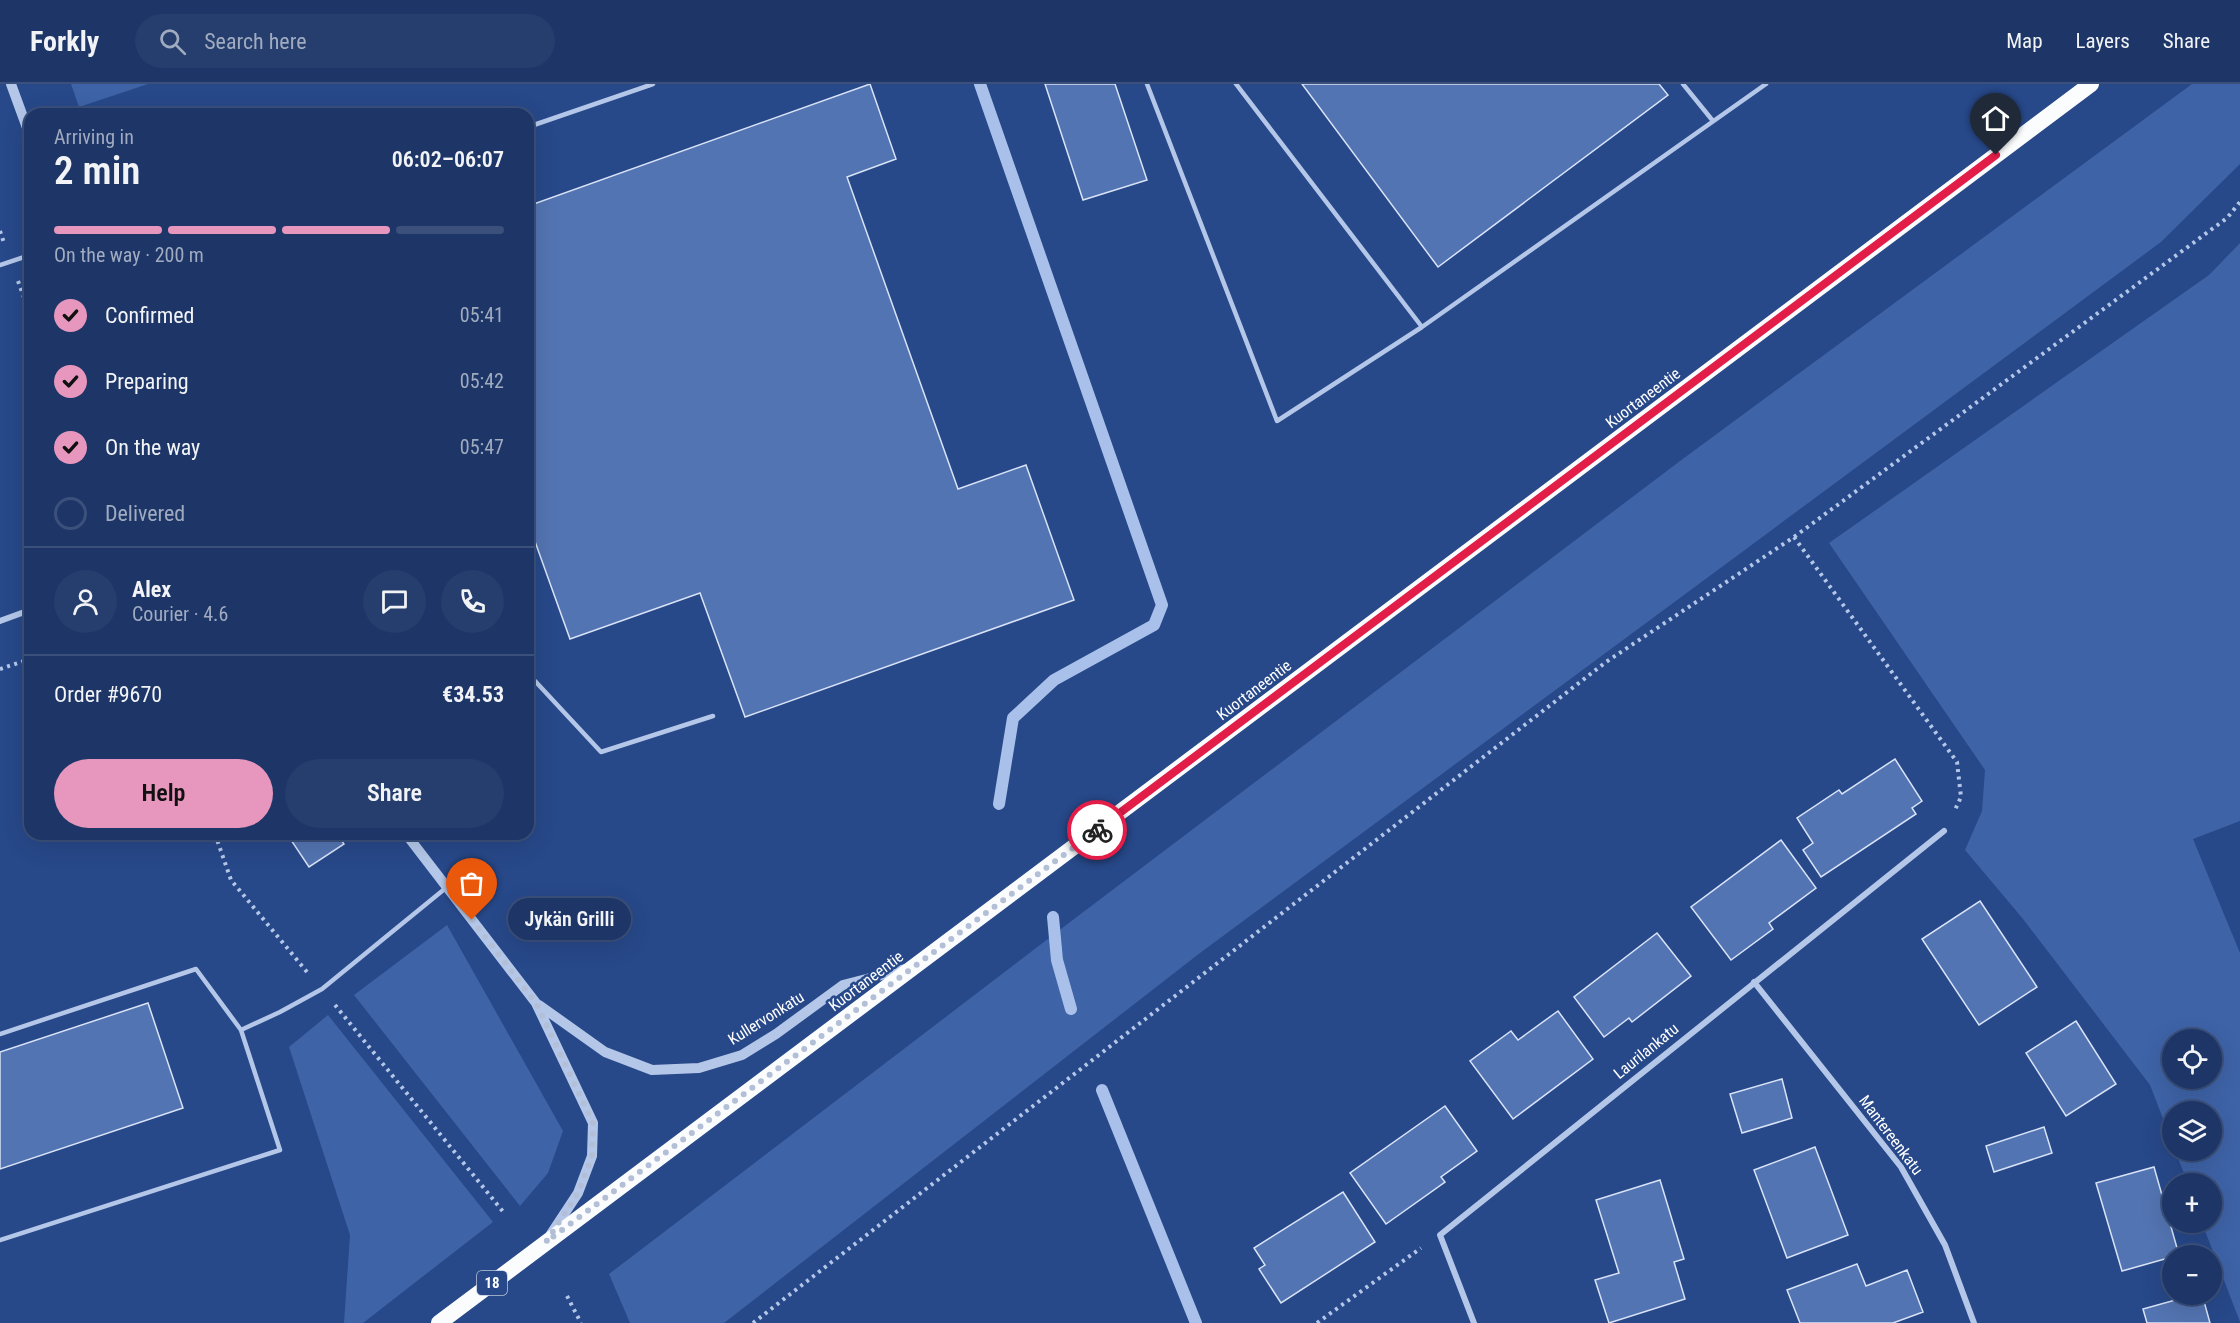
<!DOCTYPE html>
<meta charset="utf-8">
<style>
body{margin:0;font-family:"Roboto Condensed",sans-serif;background:#253e6d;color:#f1f3f6;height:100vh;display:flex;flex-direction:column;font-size:22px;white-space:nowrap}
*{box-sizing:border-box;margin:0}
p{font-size:20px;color:#a0abc0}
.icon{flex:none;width:33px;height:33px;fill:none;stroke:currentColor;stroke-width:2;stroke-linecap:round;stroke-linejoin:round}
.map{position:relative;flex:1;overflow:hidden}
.drawer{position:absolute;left:24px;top:24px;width:510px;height:732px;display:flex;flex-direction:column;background:#1d3667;border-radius:18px;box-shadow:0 6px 24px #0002,0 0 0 2px #3b507b}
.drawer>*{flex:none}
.buttons{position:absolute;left:2162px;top:945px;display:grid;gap:12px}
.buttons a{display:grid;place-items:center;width:60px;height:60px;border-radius:50%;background:#1d3667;box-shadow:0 6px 24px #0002,0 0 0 2px #3b507b;font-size:30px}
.pin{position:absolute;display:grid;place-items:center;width:51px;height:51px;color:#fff;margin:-62px -26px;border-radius:50% 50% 50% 0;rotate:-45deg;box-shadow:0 0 6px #0007}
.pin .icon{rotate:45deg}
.courier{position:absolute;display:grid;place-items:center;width:60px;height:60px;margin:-30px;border:4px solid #e11d48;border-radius:50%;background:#fff;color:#222;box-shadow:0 2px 8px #0007}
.bubble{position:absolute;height:42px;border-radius:21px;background:#1d3667;box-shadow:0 6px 24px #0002,0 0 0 2px #3b507b;font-size:20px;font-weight:600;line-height:42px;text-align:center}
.summary em{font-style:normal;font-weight:600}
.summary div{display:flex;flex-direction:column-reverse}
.summary{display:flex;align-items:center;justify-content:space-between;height:102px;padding:0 30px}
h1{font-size:39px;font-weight:600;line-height:45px}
.bar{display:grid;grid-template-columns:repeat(4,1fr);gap:9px 6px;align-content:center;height:72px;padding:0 30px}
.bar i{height:8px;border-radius:4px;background:#3b507b}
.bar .on{background:#e797bd}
.bar p{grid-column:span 4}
.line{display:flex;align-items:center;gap:15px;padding:0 30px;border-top:2px solid #3b507b}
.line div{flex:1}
.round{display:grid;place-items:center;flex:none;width:63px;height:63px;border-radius:32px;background:#253e6d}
ol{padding:0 30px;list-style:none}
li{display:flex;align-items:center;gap:18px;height:66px}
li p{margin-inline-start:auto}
li .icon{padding:6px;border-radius:50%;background:#e797bd;color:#111;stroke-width:4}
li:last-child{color:#a0abc0}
li i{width:33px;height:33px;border:3px solid #3b507b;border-radius:50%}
.primary-button{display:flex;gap:12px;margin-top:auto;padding:12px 30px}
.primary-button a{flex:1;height:69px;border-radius:36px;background:#e797bd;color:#111;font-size:24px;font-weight:600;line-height:69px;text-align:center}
.primary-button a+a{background:#253e6d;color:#f1f3f6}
header{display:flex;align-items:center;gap:36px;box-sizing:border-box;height:84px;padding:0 30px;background:#1d3667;border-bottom:2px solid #3b507b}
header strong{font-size:28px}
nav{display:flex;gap:33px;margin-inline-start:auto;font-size:21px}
.search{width:420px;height:54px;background:#253e6d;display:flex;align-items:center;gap:15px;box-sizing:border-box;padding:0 21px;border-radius:33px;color:#a0abc0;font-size:22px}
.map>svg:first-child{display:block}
</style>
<header>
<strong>Forkly</strong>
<div class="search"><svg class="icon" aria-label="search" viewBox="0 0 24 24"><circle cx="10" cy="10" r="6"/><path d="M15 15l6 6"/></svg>Search here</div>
<nav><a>Map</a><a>Layers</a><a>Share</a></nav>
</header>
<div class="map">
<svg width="2240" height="1239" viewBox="0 0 2240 1239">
<rect width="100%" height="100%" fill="#274889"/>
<path fill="#3e63a7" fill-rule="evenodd" d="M71,0H148L79,23Z
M2192,0H2240V80L2161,158L1200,869L724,1239H630L609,1190L1078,832L1680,377Z
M2240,159V737L2193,755L2240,869V1238L2202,1139L2211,1138V1100L2188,1099L2175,1067L2211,1066V1028H2172V1058L2150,1001L2023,835L1965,766L1982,727L1985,686L1829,459L2209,191ZM2172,956H2211V994H2172Z
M447,841L563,1047L548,1089L520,1122L354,911Z
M328,931L493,1138L363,1239H344L350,1151L289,963Z"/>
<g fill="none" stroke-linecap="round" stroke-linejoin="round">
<path stroke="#a8c0ea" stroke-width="12" d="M980,0L1162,521L1154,541L1054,596L1013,634L999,720
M1053,833L1057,876L1071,925
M1102,1006L1196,1239"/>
</g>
<path fill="#5374b2" stroke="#d8e3f7" stroke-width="1.5" d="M870,0L896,75L847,93L958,405L1026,381L1074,516L745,633L700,509L570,555L528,438V122Z
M1045,0H1115L1147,96L1083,116Z
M1302,0H1659L1668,11L1438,183Z
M1895,675L1922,717L1912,724L1916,730L1821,793L1803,766L1813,759L1797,734L1839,706L1842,710Z
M287,750H337L344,760L309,783Z
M1781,756L1816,804L1769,839L1773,845L1731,876L1691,823Z
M1980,817L2037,903L1979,941L1922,855Z
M1657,849L1691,892L1632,938L1629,934L1604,953L1574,913Z
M148,919L183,1024L0,1085V968Z
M1558,927L1593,975L1513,1035L1470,977L1511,947L1518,956Z
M2076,937L2116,1000L2066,1032L2026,969Z
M1782,995L1792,1034L1742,1049L1730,1010Z
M1445,1022L1477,1067L1441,1093L1445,1098L1386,1140L1350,1089Z
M2044,1043L2052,1069L1994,1088L1986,1062Z
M1815,1063L1848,1151L1787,1174L1754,1086Z
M2154,1083L2179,1171L2122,1187L2096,1099Z
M1660,1096L1684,1175L1674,1178L1685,1215L1609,1239L1595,1196L1619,1189L1596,1116Z
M1343,1108L1375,1158L1281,1219L1259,1185L1265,1181L1254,1164Z
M1857,1180L1866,1202L1907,1186L1923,1228L1893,1239H1800L1787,1206Z
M2197,1210H2202L2210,1239H2147L2143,1225Z"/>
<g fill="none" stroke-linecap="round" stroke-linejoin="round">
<path stroke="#b4c7e9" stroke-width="4" stroke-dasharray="3 4.5" stroke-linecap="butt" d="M0,147L4,159
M18,197L30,230
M1794,453L1957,678L1961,713L1954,728
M0,585L30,575
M215,750L231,796L307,888
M335,921L505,1130
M567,1212L581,1239
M753,1239L1606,578L1794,453L2227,134L2240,118
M1317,1239L1421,1164"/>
<path stroke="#b4c7e9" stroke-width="4.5" d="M1147,0L1277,337L1422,243L1766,0
M1236,0L1422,243
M1683,0L1713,37
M528,43L653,0
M0,181L30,171
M528,599L535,597L601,668L713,632
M0,950L196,885L241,946
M0,1156L280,1066L241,946L280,928L322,905L447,803"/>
<path stroke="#b4c7e9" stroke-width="6" d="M0,537L30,526
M1754,898L1901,1083L1945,1161L1974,1239
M1474,1239L1440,1151L1944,747"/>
<path stroke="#b4c7e9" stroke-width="10" d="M11,0L30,52
M406,750L536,919L593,1039L592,1072L578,1109L551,1150
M539,921L605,968L652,986L699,984L742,971L776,950L843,901L905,885"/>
<path stroke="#fbfcfe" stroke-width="16" d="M439,1239L2091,0"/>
</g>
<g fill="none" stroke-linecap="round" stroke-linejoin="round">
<path stroke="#b3bfd6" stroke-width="6" stroke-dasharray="0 10.8" d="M472,836L536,919L593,1039L592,1072L578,1109L546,1158L1097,746"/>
<path stroke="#e11d48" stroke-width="8" d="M1097,746L1996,71"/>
</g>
<g text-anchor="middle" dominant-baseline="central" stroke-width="5" stroke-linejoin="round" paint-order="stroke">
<rect fill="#274889" stroke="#bec8dc" stroke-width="1.5" x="477" y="1187" width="30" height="24" rx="4.5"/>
<g font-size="15" font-weight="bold" fill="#fff">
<text x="492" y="1199">18</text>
</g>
<g font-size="16" fill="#fff" stroke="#274889">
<text transform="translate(1643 314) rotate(-37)">Kuortaneentie</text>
<text transform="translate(1254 606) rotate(-37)">Kuortaneentie</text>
<text transform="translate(866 897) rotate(-37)">Kuortaneentie</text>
<text transform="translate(766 934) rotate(-32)">Kullervonkatu</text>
<text transform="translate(1646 967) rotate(-39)">Laurilankatu</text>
<text transform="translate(1891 1051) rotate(53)">Mantereenkatu</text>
</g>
</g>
</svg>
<div class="buttons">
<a><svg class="icon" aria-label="locate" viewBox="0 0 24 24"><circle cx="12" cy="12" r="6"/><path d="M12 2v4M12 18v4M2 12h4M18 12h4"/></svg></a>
<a><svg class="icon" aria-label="layers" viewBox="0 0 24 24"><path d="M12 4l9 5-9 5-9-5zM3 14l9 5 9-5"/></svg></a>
<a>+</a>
<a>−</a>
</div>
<div class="pin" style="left:472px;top:836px;background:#ea580c"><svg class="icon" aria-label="bag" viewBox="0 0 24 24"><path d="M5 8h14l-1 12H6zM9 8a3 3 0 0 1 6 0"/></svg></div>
<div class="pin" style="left:1996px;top:71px;background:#1f2937"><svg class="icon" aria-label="home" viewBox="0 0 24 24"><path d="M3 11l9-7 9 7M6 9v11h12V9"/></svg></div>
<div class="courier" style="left:1097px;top:746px"><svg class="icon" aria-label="bike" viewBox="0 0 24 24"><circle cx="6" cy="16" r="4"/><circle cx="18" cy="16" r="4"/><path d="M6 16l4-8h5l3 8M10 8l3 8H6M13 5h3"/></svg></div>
<div class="bubble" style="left:508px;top:814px;width:123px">Jykän Grilli</div>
<section class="drawer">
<div class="summary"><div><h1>2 min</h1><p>Arriving in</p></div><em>06:02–06:07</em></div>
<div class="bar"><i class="on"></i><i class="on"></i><i class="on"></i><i></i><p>On the way · 200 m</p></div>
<ol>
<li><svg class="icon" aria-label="check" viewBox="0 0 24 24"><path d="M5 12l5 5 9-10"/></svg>Confirmed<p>05:41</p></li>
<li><svg class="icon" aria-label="check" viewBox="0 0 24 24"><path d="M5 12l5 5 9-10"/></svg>Preparing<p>05:42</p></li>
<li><svg class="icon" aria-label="check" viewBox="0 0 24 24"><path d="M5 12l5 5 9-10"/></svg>On the way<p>05:47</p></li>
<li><i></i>Delivered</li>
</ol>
<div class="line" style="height:108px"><a class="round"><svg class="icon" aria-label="person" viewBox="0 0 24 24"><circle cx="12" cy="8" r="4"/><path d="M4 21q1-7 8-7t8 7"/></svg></a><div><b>Alex</b><p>Courier · 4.6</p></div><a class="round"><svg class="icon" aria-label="chat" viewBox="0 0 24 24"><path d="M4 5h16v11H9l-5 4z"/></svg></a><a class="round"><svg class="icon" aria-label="phone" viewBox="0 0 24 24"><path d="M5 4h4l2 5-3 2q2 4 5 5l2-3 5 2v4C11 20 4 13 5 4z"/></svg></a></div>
<div class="line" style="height:78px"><div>Order #9670</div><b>€34.53</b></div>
<div class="primary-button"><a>Help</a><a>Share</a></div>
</section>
</div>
